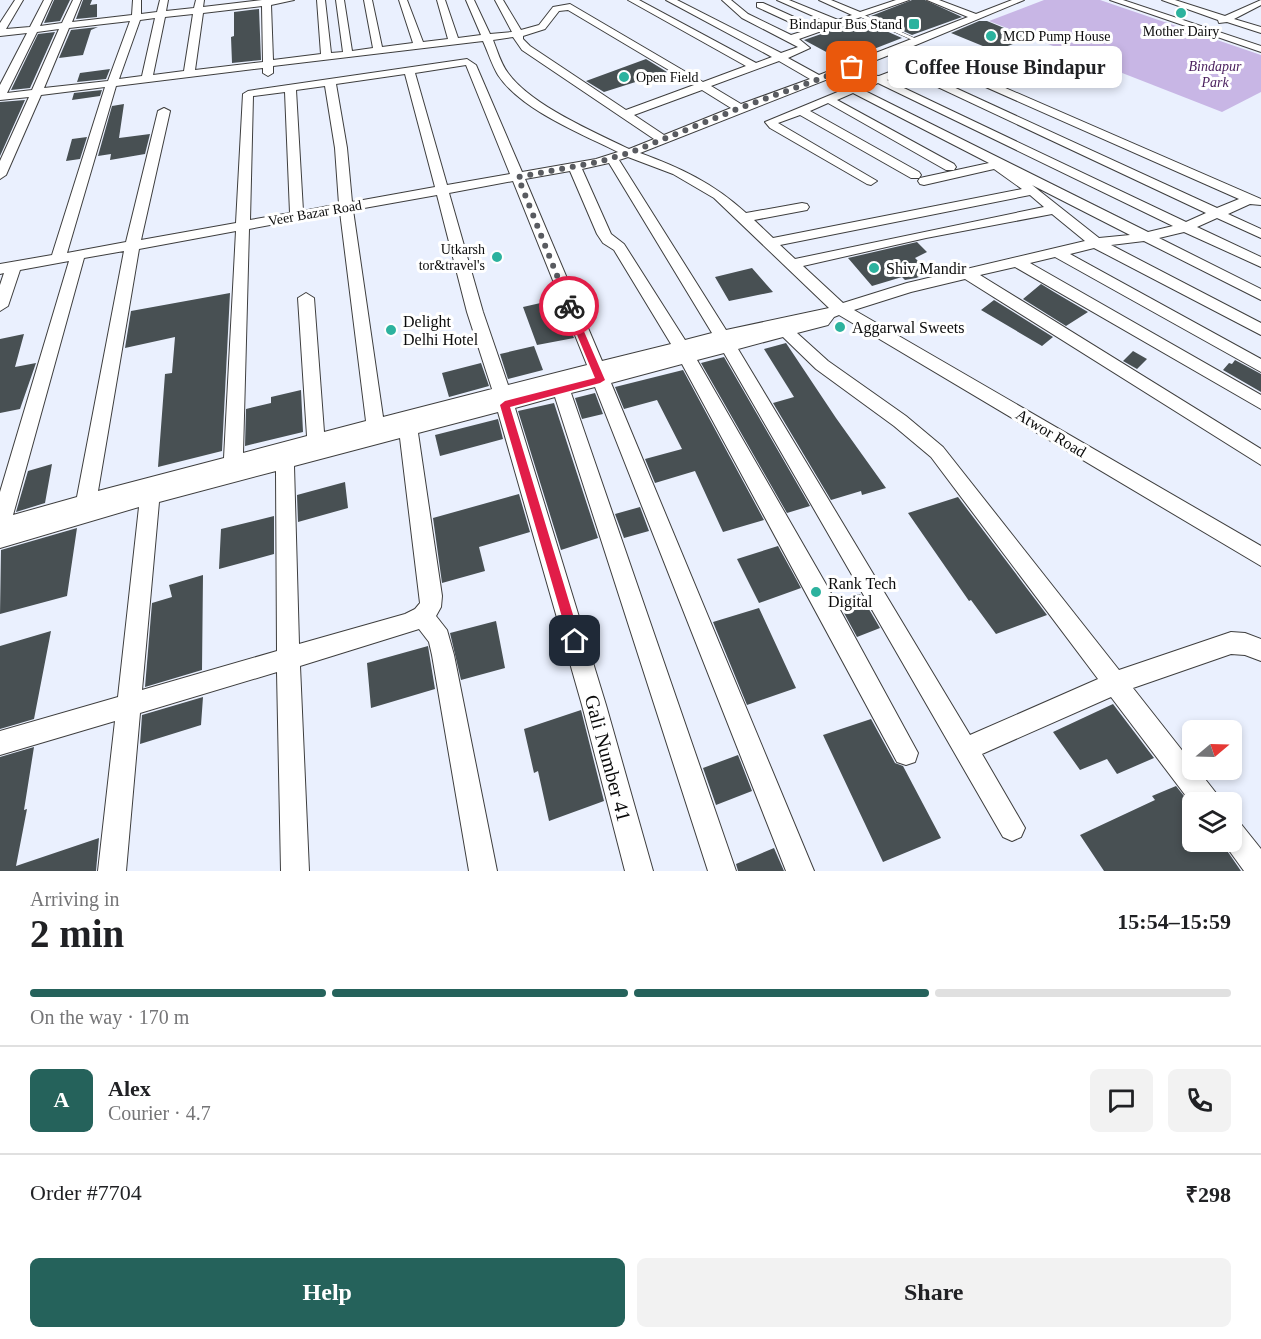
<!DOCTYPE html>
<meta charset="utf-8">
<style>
body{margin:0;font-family:"Times New Roman",serif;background:#f2f2f2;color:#202124;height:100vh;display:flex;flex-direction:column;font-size:22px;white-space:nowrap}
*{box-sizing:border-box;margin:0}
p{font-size:20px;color:#757577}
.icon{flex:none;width:33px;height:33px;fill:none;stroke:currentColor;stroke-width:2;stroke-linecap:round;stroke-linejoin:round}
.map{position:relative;height:871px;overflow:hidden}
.details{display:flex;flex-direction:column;background:#fff;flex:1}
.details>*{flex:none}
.needle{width:39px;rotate:71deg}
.controls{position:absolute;left:1182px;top:720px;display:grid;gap:12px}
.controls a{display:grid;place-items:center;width:60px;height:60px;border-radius:9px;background:#fff;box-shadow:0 3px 9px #0003;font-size:30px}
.pin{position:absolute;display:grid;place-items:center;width:51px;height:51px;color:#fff;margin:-26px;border-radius:12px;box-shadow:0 3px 9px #0006}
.courier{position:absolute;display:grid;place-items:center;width:60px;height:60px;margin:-30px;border:4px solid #e11d48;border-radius:50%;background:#fff;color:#222;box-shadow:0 2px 8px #0007}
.bubble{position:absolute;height:42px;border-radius:9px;background:#fff;box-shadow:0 3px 9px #0003;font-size:20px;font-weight:700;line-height:42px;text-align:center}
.summary em{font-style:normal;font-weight:700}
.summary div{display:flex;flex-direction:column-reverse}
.summary{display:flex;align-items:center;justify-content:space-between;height:102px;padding:0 30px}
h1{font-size:39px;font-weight:700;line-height:45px}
.bar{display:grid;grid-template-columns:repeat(4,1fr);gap:9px 6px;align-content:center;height:72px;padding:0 30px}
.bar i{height:8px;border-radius:4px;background:#e0e0e0}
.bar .on{background:#25625b}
.bar p{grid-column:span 4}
.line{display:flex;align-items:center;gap:15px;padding:0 30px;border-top:2px solid #e0e0e0}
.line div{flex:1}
.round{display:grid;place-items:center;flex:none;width:63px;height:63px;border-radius:9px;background:#f2f2f2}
.primary-button{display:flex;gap:12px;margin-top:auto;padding:12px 30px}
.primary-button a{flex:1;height:69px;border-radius:9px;background:#25625b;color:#fff;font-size:24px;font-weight:700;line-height:69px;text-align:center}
.primary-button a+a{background:#f2f2f2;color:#202124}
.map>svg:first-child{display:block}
</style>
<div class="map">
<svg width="1261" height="871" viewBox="0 0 1261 871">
<rect width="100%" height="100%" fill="#eaf0fe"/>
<path fill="#c8b6e5" d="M1044,0H1100L1261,55V92L1222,112L989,21Z"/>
<path fill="#485053" d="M54,0H70L60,21L44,23Z
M83,0H92L90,5L97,4V17L76,19Z
M912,0H925L962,17L912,35L871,16Z
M259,9L261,60L232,63L231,37L234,36V12Z
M861,20L902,38L843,61L804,40Z
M979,21H987L1028,38L995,51L951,33Z
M98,27L91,30L83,55L59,58L71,30Z
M55,32L30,88L11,90L38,34Z
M646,59L667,72L604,92L586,81Z
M110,69L106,79L77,82L80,73Z
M102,90L100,96L72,100L74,93Z
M25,100L0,156V102Z
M124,104L119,138L150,134L145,154L110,160L111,154L98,156L112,106Z
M87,137L80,159L66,161L72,139Z
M917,242L927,252L915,258L930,273L916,278L905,280L902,277L872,286L848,258Z
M752,268L773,292L729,301L715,277Z
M1041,284L1054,292L1088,312L1066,326L1023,299Z
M230,293L222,451L158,467L165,374L172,373L175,337L125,348L131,311Z
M558,299L574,338L537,345L523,307Z
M994,300L1053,337L1042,346L981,310Z
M24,334L15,367L36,363L20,409L0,413V339Z
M786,343L836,418L886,488L862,495L861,491L831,500L773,403L794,397L764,349Z
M534,346L543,370L508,379L500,354Z
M1133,351L1147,359L1137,369L1123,361Z
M724,357L810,506L787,513L701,363Z
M1235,360L1261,374V392L1223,370L1229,363L1232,364Z
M481,363L489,386L449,397L442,373Z
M683,370L764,520L723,532L695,471L655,483L645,459L682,449L657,400L624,409L615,387Z
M301,390L303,432L245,446L246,409L271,403V397Z
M595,393L603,414L582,419L575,398Z
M554,403L598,538L561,550L518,411Z
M498,419L503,439L440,456L435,435Z
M52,464L45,503L16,512L28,471Z
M345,482L348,508L298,522L297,495Z
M519,494L530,532L479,547L485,571L442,583L433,518Z
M958,497L1047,615L996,634L971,600L969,601L908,513Z
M640,507L649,531L624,538L615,514Z
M274,516V554L219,569L221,529Z
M77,528L67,596L0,614L1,550Z
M778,546L801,588L759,603L737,559Z
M203,575L202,670L145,687L152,603L172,597L169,585Z
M860,594L880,628L857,637L837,600Z
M759,608L796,688L747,705L713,622Z
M496,621L505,668L461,680L450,633Z
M51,631L34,719L0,729V646Z
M428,646L435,689L371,708L367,663Z
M203,697L201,725L140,744L142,715Z
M1113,704L1154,758L1117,774L1107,759L1080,770L1053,732Z
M581,710L604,801L549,821L538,771L534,773L524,729Z
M871,719L895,763L903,766L941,838L883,862L823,735Z
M34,747L24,810L27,809L16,866L99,838L96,871H0V757Z
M738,755L752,791L716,805L703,768Z
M1176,786L1192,806V842H1221L1241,871H1104L1080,835L1155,800L1152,796Z
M774,848L784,871H738L736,864Z"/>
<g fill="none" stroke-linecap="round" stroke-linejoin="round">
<defs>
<path id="lane" d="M858,14H862L921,41L917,42L858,16Z"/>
<path id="street" d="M15,0H23L6,29L30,27L44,0H52L40,26L62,23L73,0H81L72,22L132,15L133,0H141V14L157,12L160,0H168L166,11L194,8L196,0H204L203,7L262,0H294L271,5L273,60L321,54L317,0H325L331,53L343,52L336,0H344L352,51L373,48L364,0H372L382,47L413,43L399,0H407L423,42L448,39L437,0H445L458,38L481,35L466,0H474L490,34L512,32L495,0H503L521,30L539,25L553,7L570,4L703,82L746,66L628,0H639L756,63L772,57L666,0H677L781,53L798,47L742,18L722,0H731L748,14L791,35L807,30L757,7V3H763L816,27L829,23L777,0H789L838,20L852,15L819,0H831L860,12L896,0H909L799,39L810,48L788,58L819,75L968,17L927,0H939L976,14L1012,0H1024L911,47L1261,199V205L1250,204L1228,214L1261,229V238L1217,218L1197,227L1261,257V267L1184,232L1159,238L1261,289V300L1144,241L1111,245L1261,323V335L1094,248L1070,254L1261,359V372L1055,257L1030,263L1261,395V409L1015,267L980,275L1261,449V465L965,279L911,292L854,310L1261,546V566L839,315L834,317L828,325L797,333L828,361L906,416L943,447L1119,670L1231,632L1245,633L1261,639V661L1245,655L1231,654L1133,688L1192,763V770H1198L1216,793L1220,802L1192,804L1111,697L982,754L1025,828L1021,837L1012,841L1003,837L724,353L697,360L827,586L918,753L915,762L906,765L897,762L682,364L611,383L814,871H786L595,387L571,393L736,871H708L555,397L515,408L606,705L653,871H625L582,705L498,412L418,433L442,596L441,607L436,616L447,630L454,655L497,871H469L432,655L429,642L419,629L300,666L309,871H281L277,672L140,713L126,871H98L115,721L0,755V731L118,697L139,507L0,548V492L69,261L20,270L8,306L0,311V285L4,273L0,274V264L52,255L105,87L41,95L6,175L0,179V161L29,97L0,100V85L27,33L0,36V23ZM262,6L263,62L195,70L203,13ZM568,10L694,85L626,110L530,46L523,39V36L545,29L559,11ZM193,14L184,71L153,75L165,17ZM155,18L142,76L119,79L140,20ZM130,21L108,81L44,88L69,28ZM59,29L32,90L7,93L37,32ZM513,37L522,50L654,139L629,149C594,132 531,105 508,73C501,64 497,50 493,40ZM483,41C488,52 492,65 498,75C521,110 582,134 618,152L596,159L522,172L476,65L467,59L248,91L243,94L236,223L141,240L170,111L164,108L158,111L126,242L67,253L116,86L263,68V73L268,76L273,73V66ZM902,50L1239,199L1217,208L912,68H900L879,76L869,75V79L765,122L770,128L867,184L871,185L877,181L778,123L800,115L911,178H919L921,175L919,172L810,111L828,103L946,170H954L956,167L954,164L837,100L853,93L989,163L920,178L918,181L920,184L924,185L994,169L1022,189L773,238L754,220L807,210L809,207L807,204L802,203L746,213C713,183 681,168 640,153ZM779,61L810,79L741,104L711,86ZM466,65L510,174L447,185L415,73ZM405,74L435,187L352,202L347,148L336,84ZM901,74H910L1206,213L1186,222L887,80ZM878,83L1173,226L1148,232L863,90ZM325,86L335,148L339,204L303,211L296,90ZM702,90L731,108L664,135L634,115ZM285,92L290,213L250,220L253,96ZM628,157L673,174L714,198L829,308L726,330L619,160ZM609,163L712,333L685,340L624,244L611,234L582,169ZM570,171L597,234L603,243L614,250L671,344L602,361L525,179ZM513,181L587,365L508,385L483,312L449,193ZM1032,185L1130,235L1099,238ZM437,195L467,312L492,389L383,417L353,210ZM1030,195L1044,207L795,259L780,245ZM340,212L366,421L324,432L314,298L306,293L298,298L307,436L243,453L249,229ZM1052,214L1085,241L907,283L843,303L803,266L926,238ZM236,231L224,458L98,491L139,249ZM124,251L77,497L13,515L84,258ZM783,337L816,369L894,426L931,457L1098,679L970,735L738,349ZM400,438L420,603L415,609L405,614L299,644L294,466ZM276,471L277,651L142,690L159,502Z
M1110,0H1123L1261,46V52Z
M1162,0H1175L1225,16L1261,0V5L1234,19L1261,27V33L1227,22L1219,23L1218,20Z
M1232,820L1241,824L1261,849V871H1244L1223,842H1232Z"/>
</defs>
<use href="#lane" stroke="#3e3e3e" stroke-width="1"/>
<use href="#street" stroke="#3e3e3e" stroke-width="2"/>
<use href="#lane" fill="#fff" fill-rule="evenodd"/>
<use href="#street" fill="#fff" fill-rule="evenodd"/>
</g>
<path fill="#e11d48" d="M566,304L573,306L605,380L600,383L510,407L581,641L575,647L569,641L500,405L505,401L595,378L565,306Z"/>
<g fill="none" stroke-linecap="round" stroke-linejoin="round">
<path stroke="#595b60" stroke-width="6" stroke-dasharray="0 10.8" d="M569,306L518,177L598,162L629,153L740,108L852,67"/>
</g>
<g fill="#2cb29e" stroke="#fff" stroke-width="2">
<circle cx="1181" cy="13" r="6"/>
<rect x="908" y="18" width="12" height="12" rx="3"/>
<circle cx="991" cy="36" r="6"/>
<circle cx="624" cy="77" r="6"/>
<circle cx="497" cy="257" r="6"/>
<circle cx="874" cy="268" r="6"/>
<circle cx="840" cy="327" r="6"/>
<circle cx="391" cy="330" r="6"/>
<circle cx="816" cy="592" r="6"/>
</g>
<g text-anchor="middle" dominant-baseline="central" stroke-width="6" stroke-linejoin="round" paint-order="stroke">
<g font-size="14" fill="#0b0b0b" stroke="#fff" text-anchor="end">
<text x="902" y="24">Bindapur Bus Stand</text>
<text x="1181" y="31" text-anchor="middle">Mother Dairy</text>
<text x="1003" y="36" text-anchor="start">MCD Pump House</text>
<text x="636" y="77" text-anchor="start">Open Field</text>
<text x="485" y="249">Utkarsh<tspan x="485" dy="16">tor&amp;travel's</tspan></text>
</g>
<g font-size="14" font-style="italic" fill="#4b205e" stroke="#fff">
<text x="1215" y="66">Bindapur<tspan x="1215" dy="16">Park</tspan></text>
</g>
<g font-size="14" fill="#0b0b0b" stroke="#fff">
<text transform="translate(315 213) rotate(-10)">Veer Bazar Road</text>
</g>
<g font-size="16" fill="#0b0b0b" stroke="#fff" text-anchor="start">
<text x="886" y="268">Shiv Mandir</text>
<text x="403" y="321">Delight<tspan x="403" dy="18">Delhi Hotel</tspan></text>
<text x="852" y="327">Aggarwal Sweets</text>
<text x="828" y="583">Rank Tech<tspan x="828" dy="18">Digital</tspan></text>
</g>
<g font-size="16" fill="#0b0b0b" stroke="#fff">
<text transform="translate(1051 433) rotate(31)">Atwor Road</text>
</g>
<g font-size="20" fill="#0b0b0b" stroke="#fff">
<text transform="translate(608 758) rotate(75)">Gali Number 41</text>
</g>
</g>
</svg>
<div class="controls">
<a><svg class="needle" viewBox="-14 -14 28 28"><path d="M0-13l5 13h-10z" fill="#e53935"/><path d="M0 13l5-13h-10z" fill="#757577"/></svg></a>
<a><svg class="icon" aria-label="layers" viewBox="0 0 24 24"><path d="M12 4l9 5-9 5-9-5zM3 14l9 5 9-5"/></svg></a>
</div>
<div class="pin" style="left:852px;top:67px;background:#ea580c"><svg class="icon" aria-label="bag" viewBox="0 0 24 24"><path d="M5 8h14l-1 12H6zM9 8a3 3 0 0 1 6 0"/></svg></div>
<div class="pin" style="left:575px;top:641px;background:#1f2937"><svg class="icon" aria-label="home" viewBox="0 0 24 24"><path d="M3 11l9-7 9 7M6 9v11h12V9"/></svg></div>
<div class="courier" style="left:569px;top:306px"><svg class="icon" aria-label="bike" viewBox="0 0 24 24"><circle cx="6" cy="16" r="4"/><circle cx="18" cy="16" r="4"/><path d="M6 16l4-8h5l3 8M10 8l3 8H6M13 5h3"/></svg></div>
<div class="bubble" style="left:888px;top:46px;width:234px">Coffee House Bindapur</div>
</div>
<section class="details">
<div class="summary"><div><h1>2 min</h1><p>Arriving in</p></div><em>15:54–15:59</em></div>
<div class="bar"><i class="on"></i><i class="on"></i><i class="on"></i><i></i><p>On the way · 170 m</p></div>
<div class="line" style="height:108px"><b class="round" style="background:#25625b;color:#fff">A</b><div><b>Alex</b><p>Courier · 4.7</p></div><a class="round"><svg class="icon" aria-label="chat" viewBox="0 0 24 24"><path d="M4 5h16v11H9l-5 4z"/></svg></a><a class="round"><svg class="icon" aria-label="phone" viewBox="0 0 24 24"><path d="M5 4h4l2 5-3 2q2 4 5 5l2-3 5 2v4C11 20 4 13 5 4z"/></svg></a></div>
<div class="line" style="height:78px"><div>Order #7704</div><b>₹298</b></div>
<div class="primary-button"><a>Help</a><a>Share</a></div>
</section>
